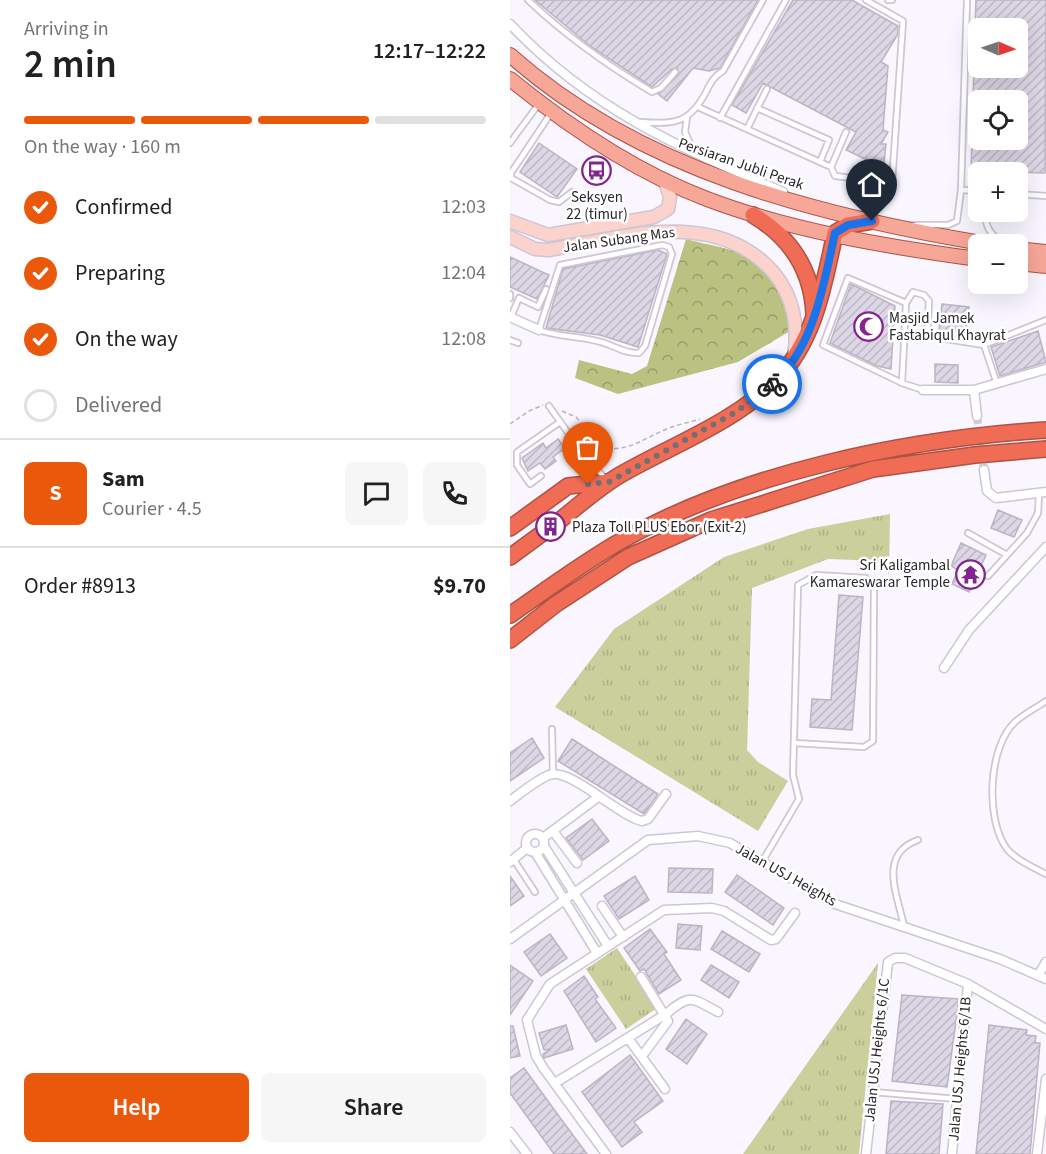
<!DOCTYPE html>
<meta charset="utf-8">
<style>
body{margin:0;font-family:"Source Sans 3",sans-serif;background:#f6f6f6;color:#202124;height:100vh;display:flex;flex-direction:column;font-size:22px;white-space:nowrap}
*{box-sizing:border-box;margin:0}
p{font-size:20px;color:#757577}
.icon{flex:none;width:33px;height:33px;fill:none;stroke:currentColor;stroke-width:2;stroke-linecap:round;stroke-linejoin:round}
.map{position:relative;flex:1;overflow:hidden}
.details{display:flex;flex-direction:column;background:#fff;width:510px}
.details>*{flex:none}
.needle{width:39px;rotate:92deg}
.tools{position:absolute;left:458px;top:18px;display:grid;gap:12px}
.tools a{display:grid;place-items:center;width:60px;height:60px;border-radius:9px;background:#fff;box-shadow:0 6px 24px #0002;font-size:30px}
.pin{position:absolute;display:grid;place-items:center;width:51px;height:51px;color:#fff;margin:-62px -26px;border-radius:50% 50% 50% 0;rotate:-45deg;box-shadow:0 0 6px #0007}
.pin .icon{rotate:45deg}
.courier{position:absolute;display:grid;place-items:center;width:60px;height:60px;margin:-30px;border:4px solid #1a73e8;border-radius:50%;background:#fff;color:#222;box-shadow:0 2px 8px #0007}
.summary em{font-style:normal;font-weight:600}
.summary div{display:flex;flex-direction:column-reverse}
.summary{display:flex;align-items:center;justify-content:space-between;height:102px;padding:0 24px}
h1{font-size:39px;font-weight:600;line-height:45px}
.bar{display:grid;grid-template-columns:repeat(4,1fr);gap:9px 6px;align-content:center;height:72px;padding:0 24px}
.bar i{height:8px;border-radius:4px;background:#e0e0e0}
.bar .selected{background:#ea580c}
.bar p{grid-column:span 4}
.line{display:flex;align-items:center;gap:15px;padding:0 24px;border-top:2px solid #e0e0e0}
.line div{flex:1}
.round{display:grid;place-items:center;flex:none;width:63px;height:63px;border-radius:9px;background:#f6f6f6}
ol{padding:0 24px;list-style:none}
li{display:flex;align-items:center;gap:18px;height:66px}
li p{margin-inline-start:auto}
li .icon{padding:6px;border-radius:50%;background:#ea580c;color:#fff;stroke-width:4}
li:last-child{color:#757577}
li i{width:33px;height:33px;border:3px solid #e0e0e0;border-radius:50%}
.primary-button{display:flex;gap:12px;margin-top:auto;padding:12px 24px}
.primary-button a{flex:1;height:69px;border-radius:9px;background:#ea580c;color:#fff;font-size:24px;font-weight:600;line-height:69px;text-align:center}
.primary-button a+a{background:#f6f6f6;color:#202124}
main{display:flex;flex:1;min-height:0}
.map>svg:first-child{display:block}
</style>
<main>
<section class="details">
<div class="summary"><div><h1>2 min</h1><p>Arriving in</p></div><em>12:17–12:22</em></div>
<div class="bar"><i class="selected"></i><i class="selected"></i><i class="selected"></i><i></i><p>On the way · 160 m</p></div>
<ol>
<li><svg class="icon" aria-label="check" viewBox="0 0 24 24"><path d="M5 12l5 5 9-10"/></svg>Confirmed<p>12:03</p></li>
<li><svg class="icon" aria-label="check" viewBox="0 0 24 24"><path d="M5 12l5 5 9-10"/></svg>Preparing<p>12:04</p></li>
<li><svg class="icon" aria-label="check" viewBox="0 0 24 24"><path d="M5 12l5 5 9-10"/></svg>On the way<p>12:08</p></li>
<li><i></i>Delivered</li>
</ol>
<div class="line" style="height:108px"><b class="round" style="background:#ea580c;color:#fff">S</b><div><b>Sam</b><p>Courier · 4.5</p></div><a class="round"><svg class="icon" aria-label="chat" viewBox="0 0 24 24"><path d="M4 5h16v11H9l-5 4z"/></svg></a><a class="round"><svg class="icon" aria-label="phone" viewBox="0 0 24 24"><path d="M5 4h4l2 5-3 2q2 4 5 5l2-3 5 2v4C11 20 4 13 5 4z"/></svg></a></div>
<div class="line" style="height:78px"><div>Order #8913</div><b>$9.70</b></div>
<div class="primary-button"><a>Help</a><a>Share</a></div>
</section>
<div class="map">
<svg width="536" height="1154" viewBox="0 0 536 1154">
<defs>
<pattern id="grass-tufts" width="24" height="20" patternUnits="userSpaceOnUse" patternTransform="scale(1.5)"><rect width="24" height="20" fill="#cacf9c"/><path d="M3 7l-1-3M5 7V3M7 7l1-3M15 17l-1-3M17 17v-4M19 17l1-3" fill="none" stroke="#aeb287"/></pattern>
<pattern id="forest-crowns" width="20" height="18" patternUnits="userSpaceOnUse" patternTransform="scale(1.5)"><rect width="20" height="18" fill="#bbc180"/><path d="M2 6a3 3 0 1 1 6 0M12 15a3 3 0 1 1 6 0" fill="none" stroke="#989d69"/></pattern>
<pattern id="building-hatch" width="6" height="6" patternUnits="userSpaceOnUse" patternTransform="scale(1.5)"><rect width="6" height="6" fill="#dcd6e5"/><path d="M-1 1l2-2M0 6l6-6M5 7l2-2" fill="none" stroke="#bdb8c5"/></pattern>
</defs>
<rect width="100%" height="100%" fill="#f9f6ff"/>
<path fill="url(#grass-tufts)" d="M380,514L379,575L373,561L318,559L242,588L237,750L248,762L278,781L248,831L45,707L104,629L214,557L298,529Z
M107,948L147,1008L116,1029L76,969Z
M368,963L349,1154H233Z"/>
<path fill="url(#forest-crowns)" d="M176,239C193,244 227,249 240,258C264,274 276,304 280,331L228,362L108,394L65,378L69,360L122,374L137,366Z"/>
<path fill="url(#building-hatch)" stroke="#bab4c3" stroke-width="1.5" d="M25,0H248L210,68L199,71L183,68L157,101L148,94L168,75L167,68L162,69L142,87L80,46Z
M283,0H342L388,26V34L371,62L378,66L373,130L378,132L371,144H376L374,163L361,162L336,150L346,132L253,83L236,113L222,105Z
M466,0H536L535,173L461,171L462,140H507V100H463L464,68H507V28H465Z
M29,143L67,169L47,197L10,172Z
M148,250L157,254L128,347L90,335L36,328L53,269Z
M0,257L39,275L27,299L0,287Z
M341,284L385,306L381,369L367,366L320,343Z
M432,304L459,307L456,333L429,330Z
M528,331L536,362L490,376L481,347Z
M425,364L448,365V383L425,382Z
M48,439L55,448L43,457L46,461L35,469L30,463L18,471L12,458L33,443L36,448Z
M488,510L512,520L504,537L481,528Z
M451,543L476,555L459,592L442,584L448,570L441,566Z
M329,595L353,597L342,730L300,727L302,699L321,700Z
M22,738L34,758L0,781V753Z
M62,739L148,794L134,814L48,761Z
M82,819L99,841L73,860L56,838Z
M159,868L203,869L202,893L158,892Z
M227,875L274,908L263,925L215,892Z
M0,876L14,896L0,906Z
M125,876L139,900L109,919L94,896Z
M168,924L192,926L190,950L166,948Z
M140,929L157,952L154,954L171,980L149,994L134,969L130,971L114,948Z
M212,931L250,954L239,972L201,949Z
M40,934L57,958L31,976L14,952Z
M0,965L23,981L0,1015Z
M201,965L229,982L219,998L191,980Z
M74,976L88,997L85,999L106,1028L86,1042L54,991Z
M392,995L449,999L437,1087L382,1081Z
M176,1019L197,1034L177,1064L156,1049Z
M56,1025L63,1049L34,1058L33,1054L41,1049L34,1050L29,1033Z
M479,1025L517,1030L516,1035L526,1036L525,1043H530L520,1154H466Z
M0,1026H3L10,1056L0,1058Z
M120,1055L153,1101L124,1122L132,1132L112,1147L72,1092Z
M14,1068L51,1119L77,1154H44L0,1093V1078Z
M381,1101L433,1104L429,1154H376Z"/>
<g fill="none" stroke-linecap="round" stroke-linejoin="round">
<path stroke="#cfccd5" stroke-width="8" stroke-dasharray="8 4" stroke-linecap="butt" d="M467,416L474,470"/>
<defs>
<path id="lane" d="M18,0C56,36 97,65 142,92L151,88L165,72
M378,0H382
M188,107L321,167L325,176L382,183L393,21L356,0
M247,108L319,140L310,162
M41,113L1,173V178L40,200L49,202L62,192
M177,117L175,132L182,148
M210,118L276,0
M131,122C164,125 180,123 196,92C201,82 204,76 213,71L253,0
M237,129L257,89
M0,143L28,105
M321,167L336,132
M451,190L468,191
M507,194L536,196
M476,212C474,228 483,238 497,244
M403,225H438L447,221L451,190L457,0
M152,245L159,247L162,254L135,346L129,353C114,354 102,344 87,341C68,336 48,337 29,330L50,265Z
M338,278L396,303L392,383L313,345Z
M0,294V298
M396,303L403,292L414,295L419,301L417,336L474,345
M1,317L9,298L28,307L36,289
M394,333L417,336
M0,340L8,343
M392,383L413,390
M487,384L474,345L536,320
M39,406L78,461L96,479
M31,476L20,484L7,465V452L50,422
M458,533L497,555
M478,576L517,533L528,513L529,493
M536,701C526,708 514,714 505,722C478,747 475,820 497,849C506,860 524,868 536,874
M42,729L43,774
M4,860L25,892
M252,862L289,799L283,775L288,585L306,575L356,578L364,586L363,741L354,747L284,743
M394,926C387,894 368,854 408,840
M363,1092L447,1099"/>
<path id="street" d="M0,24C80,109 168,147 273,192
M0,317L29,330
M413,390H464L536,369
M464,390L467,416
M474,470L477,491L486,498L536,492
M434,668L459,630L536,547
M0,801C12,792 25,781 39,775C60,767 107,815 132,821L138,819L156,794
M43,831L67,863
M16 843a9 9 0 1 1 18 0a9 9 0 1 1-18 0Z
M33,838L88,797
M34,846L98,946
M25,852L87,953
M0,862L17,848
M92,906L113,937
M0,939L138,840L188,836L220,843L325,904L490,959L536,979
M529,974L536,962
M131,977L158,1021L132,1056
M118,1038L155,1089
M45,1083L156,1014C180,993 182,998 208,1012
M0,1132L17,1154
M96,1154L34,1069L26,1056L17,1020L40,984L154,910L202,908L214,911L261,940L266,939L285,913
M356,1154L378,962L385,958H395L458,984L536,1029
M442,1154L458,984
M527,1154L536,1079"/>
<path id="secondary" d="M0,221L38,235L144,217L158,209L160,197L154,179
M0,237L25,249L39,250C113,237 207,207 264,273C283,296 289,326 284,355"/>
<path id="primary" d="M0,55C130,171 309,216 477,244
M0,79C59,127 125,172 197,199C281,231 379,247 468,259
M507,249L536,252
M507,263L536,266"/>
<path id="highway" d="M243,215C280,237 302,269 304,314
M48,522C68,506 88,488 110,475C162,445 224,423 266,380C305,341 314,284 325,233L338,225L362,221
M0,528L58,486L99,482
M0,557L34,532
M0,615C36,590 71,564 109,542C233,472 396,439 536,430
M0,640L46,604L118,557L201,520L363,469L465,455L536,449"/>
</defs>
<use href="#lane" stroke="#ccc6d5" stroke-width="8"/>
<use href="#street" stroke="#ccc6d5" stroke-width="11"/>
<use href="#secondary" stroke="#ccc6d5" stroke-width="15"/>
<use href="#primary" stroke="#ab5446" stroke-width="16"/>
<use href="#highway" stroke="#ab5446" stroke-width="18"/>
<path stroke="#b6b3bb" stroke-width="1.5" stroke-dasharray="4.5 3" stroke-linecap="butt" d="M52,411L66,417L93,448C116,452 132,440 152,431C164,425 178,423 190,419
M0,424L19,411L33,405"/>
<use href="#lane" stroke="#fff" stroke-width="4.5"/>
<use href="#street" stroke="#fff" stroke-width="8"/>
<use href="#secondary" stroke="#fbd3cc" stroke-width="12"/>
<use href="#primary" stroke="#f7a798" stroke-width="14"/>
<use href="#highway" stroke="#f16c54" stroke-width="15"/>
</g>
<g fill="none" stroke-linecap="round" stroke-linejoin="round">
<path stroke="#716f75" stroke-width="6" stroke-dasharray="0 10.8" d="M78,484L99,482L226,412L262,384"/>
<path stroke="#1a73e8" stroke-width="8" d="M262,384C304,350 314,282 325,233L338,225L362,221"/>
</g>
<defs>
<symbol id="bus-ring" viewBox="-11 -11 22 22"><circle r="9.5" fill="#fff" stroke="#84248e" stroke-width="1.5"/><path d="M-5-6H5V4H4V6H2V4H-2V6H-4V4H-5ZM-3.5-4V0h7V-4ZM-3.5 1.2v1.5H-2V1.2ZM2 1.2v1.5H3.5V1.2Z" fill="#84248e"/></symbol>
<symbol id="mosque-ring" viewBox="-11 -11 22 22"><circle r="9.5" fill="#fff" stroke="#84248e" stroke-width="1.5"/><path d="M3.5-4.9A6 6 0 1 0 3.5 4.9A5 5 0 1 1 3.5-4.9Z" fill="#84248e"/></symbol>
<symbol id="building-ring" viewBox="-11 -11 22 22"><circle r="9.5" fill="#fff" stroke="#84248e" stroke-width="1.5"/><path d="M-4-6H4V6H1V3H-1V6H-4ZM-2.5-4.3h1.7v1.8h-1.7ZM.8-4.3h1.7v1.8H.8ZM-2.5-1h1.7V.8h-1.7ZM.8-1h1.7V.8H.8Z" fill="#84248e"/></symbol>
<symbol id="temple-ring" viewBox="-11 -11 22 22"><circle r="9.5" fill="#fff" stroke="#84248e" stroke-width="1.5"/><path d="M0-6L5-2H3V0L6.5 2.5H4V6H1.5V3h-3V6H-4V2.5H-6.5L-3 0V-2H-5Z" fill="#84248e"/></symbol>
</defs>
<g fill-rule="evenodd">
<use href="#bus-ring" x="70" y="154" width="33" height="33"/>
<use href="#mosque-ring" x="342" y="310" width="33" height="33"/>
<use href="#building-ring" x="24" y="510" width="33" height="33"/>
<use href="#temple-ring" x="444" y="558" width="33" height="33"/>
</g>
<g text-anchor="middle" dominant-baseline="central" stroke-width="5" stroke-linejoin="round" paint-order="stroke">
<g font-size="15" fill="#28262b" stroke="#fff">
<text transform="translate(231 164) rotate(19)">Persiaran Jubli Perak</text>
<text transform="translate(109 240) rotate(-8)">Jalan Subang Mas</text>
<text transform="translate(276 875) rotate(29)">Jalan USJ Heights</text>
<text transform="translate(367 1050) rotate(-84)">Jalan USJ Heights 6/1C</text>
<text transform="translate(450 1069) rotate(-85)">Jalan USJ Heights 6/1B</text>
</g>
<g font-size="15" fill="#28262b" stroke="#fff" text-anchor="start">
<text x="87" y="197" text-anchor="middle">Seksyen<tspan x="87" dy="17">22 (timur)</tspan></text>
<text x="379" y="318">Masjid Jamek<tspan x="379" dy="17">Fastabiqul Khayrat</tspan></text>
<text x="62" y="527">Plaza Toll PLUS Ebor (Exit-2)</text>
<text x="440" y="565" text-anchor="end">Sri Kaligambal<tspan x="440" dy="17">Kamareswarar Temple</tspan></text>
</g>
</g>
</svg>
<div class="tools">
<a><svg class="needle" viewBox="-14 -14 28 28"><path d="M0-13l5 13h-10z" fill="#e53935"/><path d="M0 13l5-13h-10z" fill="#757577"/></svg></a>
<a><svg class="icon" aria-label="locate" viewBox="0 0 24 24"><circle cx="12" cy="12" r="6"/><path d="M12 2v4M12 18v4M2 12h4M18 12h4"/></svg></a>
<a>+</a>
<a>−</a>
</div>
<div class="pin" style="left:78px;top:484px;background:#ea580c"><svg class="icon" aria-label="bag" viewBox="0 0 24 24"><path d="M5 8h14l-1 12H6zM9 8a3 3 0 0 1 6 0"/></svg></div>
<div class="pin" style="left:362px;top:221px;background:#1f2937"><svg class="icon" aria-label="home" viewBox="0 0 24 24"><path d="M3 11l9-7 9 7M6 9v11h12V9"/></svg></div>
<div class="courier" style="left:262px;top:384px"><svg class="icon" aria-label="bike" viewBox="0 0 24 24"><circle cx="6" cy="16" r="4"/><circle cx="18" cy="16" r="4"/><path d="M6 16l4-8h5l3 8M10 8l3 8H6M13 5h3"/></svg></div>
</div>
</main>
